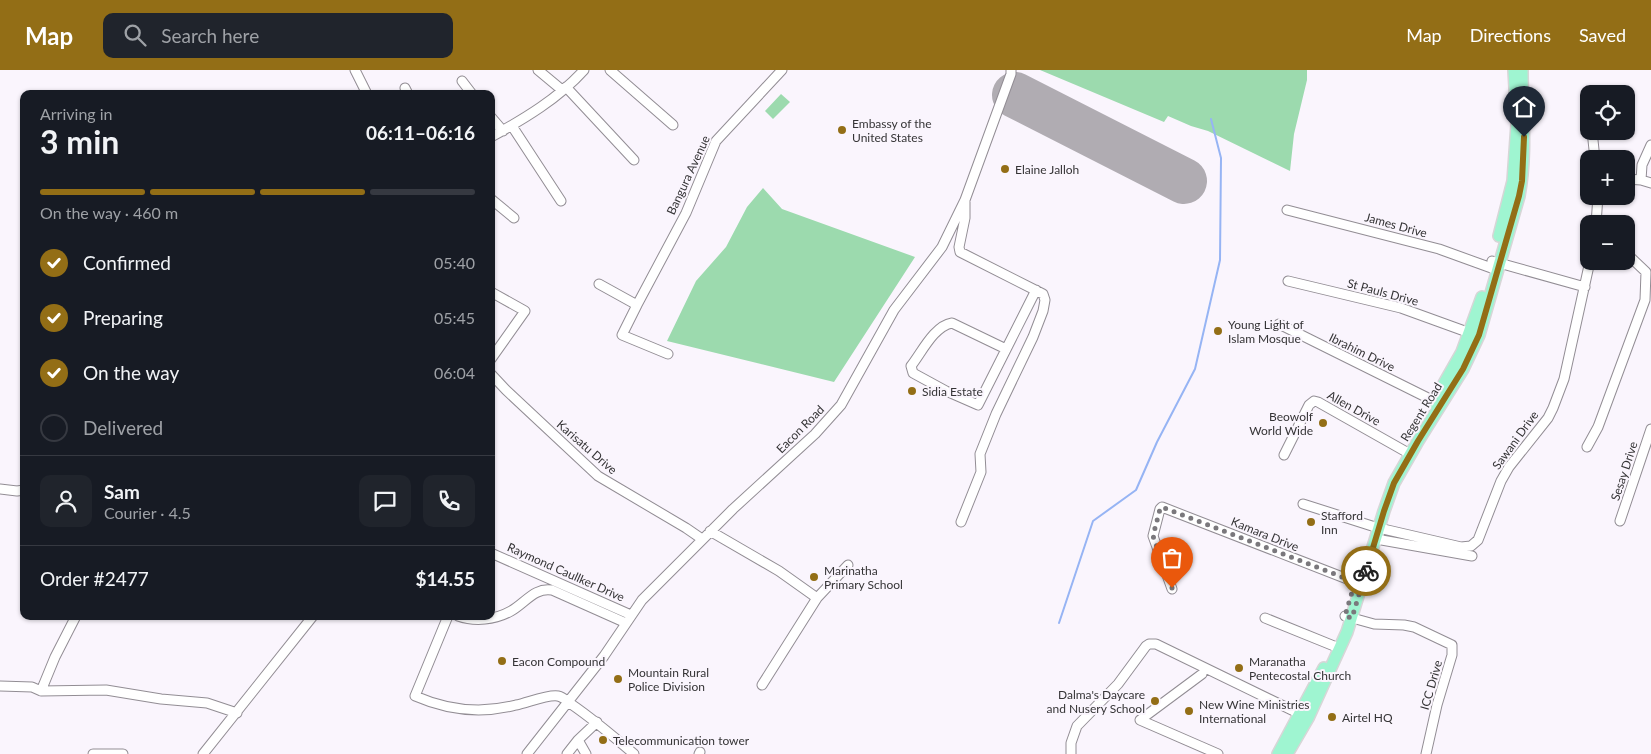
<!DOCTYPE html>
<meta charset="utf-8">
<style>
body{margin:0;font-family:Lato,sans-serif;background:#20242c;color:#f1f3f6;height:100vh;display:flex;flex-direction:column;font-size:19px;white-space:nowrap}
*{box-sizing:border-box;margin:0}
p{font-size:16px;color:#9ea1a6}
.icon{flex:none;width:28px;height:28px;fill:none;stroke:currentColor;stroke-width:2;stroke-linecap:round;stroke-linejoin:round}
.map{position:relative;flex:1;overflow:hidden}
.side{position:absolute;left:20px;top:20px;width:475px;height:530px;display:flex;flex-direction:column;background:#171b24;border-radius:10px;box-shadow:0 1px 4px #0004}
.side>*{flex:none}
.fabs{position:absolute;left:1580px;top:15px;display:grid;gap:10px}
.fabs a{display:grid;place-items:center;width:55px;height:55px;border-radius:10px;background:#171b24;box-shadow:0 1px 4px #0004;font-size:25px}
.pin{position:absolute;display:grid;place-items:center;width:42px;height:42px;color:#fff;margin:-51px -21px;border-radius:50% 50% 50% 0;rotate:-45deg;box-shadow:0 0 5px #0007}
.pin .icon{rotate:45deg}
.courier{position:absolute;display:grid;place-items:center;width:50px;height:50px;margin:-25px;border:4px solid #936e16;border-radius:50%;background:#fff;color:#222;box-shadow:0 1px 6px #0007}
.overview em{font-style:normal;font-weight:700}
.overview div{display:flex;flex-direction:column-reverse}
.overview{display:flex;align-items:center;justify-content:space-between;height:85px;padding:0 20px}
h1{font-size:32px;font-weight:700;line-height:38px}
.bar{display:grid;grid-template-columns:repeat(4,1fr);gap:8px 5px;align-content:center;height:60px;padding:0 20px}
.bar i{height:6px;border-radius:4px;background:#363941}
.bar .current{background:#936e16}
.bar p{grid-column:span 4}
.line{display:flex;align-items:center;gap:12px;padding:0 20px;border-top:1px solid #363941}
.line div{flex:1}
.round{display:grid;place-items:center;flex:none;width:52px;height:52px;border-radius:10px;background:#20242c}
ol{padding:0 20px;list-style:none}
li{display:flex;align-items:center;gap:15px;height:55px}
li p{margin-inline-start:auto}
li .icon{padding:5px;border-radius:50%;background:#936e16;color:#fff;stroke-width:4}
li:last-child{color:#9ea1a6}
li i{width:28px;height:28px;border:2px solid #363941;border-radius:50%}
header{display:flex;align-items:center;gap:30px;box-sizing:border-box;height:70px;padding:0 25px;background:#936e16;color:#fff}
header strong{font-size:24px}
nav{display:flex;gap:28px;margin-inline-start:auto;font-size:18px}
.search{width:350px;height:45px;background:#20242c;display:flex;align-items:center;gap:12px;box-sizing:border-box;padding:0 18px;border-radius:10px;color:#9ea1a6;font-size:19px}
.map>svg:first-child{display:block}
</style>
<header>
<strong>Map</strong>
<div class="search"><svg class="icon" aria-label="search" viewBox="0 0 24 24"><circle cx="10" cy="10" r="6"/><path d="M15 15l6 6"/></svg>Search here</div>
<nav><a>Map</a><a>Directions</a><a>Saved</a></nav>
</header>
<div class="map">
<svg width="1651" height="684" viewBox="0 0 1651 684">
<rect width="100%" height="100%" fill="#faf5fd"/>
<path fill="#9cdaae" d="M1040,0H1307V10L1294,64L1290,101L1208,61L1191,56L1168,46L1164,52Z
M781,24L790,32L773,49L765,41Z
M763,118L782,139L915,187L834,312L667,271L696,211L726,177L747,137Z"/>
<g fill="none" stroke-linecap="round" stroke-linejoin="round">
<path stroke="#96b4f4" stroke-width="2" d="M1059,553L1093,451L1136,420L1157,372L1195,299L1220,190L1221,88L1211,49"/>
<path stroke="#b0acb2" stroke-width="46" d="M1015,25L1184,111"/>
<defs>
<path id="minor" d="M355,0L367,24
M538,0L562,20
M610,0L673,55
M462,11L472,24
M566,17L634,90
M405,18L408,24
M491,47L503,61
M512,56L561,131
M1592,61L1595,89
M491,67C524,49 559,28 584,0
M1626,109L1641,110L1651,113
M1641,110L1642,95L1651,75
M491,129L514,148
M1287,140L1439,179L1497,200
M1596,154L1598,126
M1492,191L1585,217
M1288,211L1401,238L1470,263
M599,214L637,235
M491,222L525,241L491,289
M1279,254L1434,331
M1006,279L952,253C934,256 922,282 911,296L913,303L946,321L978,335L1036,220
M668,284L622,265L637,235L686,143L716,71L782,0
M491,304L506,320L598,406L686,458L702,469
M1587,377L1598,357L1645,230L1646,202L1626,183
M1284,385L1309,335L1314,331L1318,332L1410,384
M0,419L17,421L24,420
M1303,434L1372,456
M1620,451L1651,359
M961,452L981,402L980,384L996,344L1033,267L1043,241L1045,230L1043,224L960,182L959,177L965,148V130
M1379,458L1461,477L1471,476L1478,470L1501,411L1509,397L1548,348L1553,338L1564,309L1590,191
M710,461L779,501L817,528
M1376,469L1472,486
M491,483L631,545
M1172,519L1153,466L1160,439L1162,437L1355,512
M448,546L415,626C447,640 482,644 516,635C527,633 548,624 558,626C563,627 567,631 571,634C593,649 613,666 634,684
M458,546C475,552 495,550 511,541C525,533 535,517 552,520L626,553
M1345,546L1374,554L1404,555L1414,557L1452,575V585L1437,635L1426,684
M1265,548L1334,576
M1202,604L1140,650L1218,684
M762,615L817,528L848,495
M0,616L32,617L41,621L106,620L161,629L207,633L237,643
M41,621L55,587L76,546
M578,670L586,684
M93,684H123
M203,684L313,546
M527,684L604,586L642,530L733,439L815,364L841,335L894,240L942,177L965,130L1011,4V0
M567,684L578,670L597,652
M699,684L700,682
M1071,684V673L1077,656L1118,614L1146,576L1149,574H1156L1300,644"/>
<path id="major" d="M1499,166L1513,111L1517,54L1514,0
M1433,333L1462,282L1482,227
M1278,684L1324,598
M1287,684L1308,648L1347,562L1384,441L1394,413L1418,371L1463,299L1479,265L1519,126C1527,83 1522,43 1522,0"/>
</defs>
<use href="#minor" stroke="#928d94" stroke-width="11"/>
<use href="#major" stroke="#d7d6d7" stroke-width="14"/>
<use href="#minor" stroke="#fff" stroke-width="9"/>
<use href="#major" stroke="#9ff5d1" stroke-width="11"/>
</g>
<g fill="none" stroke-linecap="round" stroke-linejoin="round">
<path stroke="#7a787c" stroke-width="5" stroke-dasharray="0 9" d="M1172,518L1153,466L1160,439L1162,437L1355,512L1345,546L1352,548L1366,501"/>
<path stroke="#936e16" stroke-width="6" d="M1366,501L1384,441L1394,413L1418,371L1463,299L1479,265L1519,126L1522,111L1524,67"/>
</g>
<g fill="#936e16" stroke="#faf5fd" stroke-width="2">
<circle cx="842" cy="60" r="5"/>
<circle cx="1005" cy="99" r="5"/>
<circle cx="1218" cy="261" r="5"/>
<circle cx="912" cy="321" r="5"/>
<circle cx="1323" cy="353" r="5"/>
<circle cx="1311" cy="452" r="5"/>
<circle cx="814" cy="507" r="5"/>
<circle cx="502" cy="591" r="5"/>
<circle cx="1239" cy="598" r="5"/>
<circle cx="618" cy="609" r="5"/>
<circle cx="1155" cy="631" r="5"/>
<circle cx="1189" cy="641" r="5"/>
<circle cx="1332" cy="647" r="5"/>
<circle cx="603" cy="670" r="5"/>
</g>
<g text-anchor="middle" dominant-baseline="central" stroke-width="4" stroke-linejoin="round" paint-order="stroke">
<g font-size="12" fill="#353436" stroke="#faf5fd" text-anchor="start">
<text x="852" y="53">Embassy of the<tspan x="852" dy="14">United States</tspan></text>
<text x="1015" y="99">Elaine Jalloh</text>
<text x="1228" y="254">Young Light of<tspan x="1228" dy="14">Islam Mosque</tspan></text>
<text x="922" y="321">Sidia Estate</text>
<text x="1313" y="346" text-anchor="end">Beowolf<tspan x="1313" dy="14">World Wide</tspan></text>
<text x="1321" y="445">Stafford<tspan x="1321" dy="14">Inn</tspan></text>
<text x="824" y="500">Marinatha<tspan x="824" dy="14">Primary School</tspan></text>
<text x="512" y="591">Eacon Compound</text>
<text x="1249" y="591">Maranatha<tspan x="1249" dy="14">Pentecostal Church</tspan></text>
<text x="628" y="602">Mountain Rural<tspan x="628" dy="14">Police Division</tspan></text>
<text x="1145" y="624" text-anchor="end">Dalma's Daycare<tspan x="1145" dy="14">and Nusery School</tspan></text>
<text x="1199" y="634">New Wine Ministries<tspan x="1199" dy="14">International</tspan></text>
<text x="1342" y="647">Airtel HQ</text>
<text x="613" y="670">Telecommunication tower</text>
</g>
<g font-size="12" fill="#353436" stroke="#faf5fd">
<text transform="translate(688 105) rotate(-65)">Bangura Avenue</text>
<text transform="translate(1396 155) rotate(15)">James Drive</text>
<text transform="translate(1383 222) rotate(15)">St Pauls Drive</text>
<text transform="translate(1362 282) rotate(26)">Ibrahim Drive</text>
<text transform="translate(1354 338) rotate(29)">Allen Drive</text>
<text transform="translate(1421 342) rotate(-58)">Regent Road</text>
<text transform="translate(800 359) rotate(-45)">Eacon Road</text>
<text transform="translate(1515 370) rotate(-54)">Sawani Drive</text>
<text transform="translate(587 377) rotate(41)">Karisatu Drive</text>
<text transform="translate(1624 401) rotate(-72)">Sesay Drive</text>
<text transform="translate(1265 464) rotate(22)">Kamara Drive</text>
<text transform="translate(566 502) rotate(24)">Raymond Caullker Drive</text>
<text transform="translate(1431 615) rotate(-74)">ICC Drive</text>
</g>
</g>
</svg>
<div class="fabs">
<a><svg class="icon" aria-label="locate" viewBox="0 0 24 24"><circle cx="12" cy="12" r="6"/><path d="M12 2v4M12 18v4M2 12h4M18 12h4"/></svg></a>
<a>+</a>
<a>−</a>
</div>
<div class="pin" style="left:1172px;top:518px;background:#ea580c"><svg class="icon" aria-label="bag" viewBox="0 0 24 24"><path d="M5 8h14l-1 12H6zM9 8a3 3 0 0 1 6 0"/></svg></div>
<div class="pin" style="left:1524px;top:67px;background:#1f2937"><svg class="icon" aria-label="home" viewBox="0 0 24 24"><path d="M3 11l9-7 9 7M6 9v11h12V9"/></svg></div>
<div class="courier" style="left:1366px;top:501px"><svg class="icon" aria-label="bike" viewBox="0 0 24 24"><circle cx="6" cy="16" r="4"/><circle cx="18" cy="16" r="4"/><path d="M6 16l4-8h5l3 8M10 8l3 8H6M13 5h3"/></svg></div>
<section class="side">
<div class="overview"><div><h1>3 min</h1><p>Arriving in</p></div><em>06:11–06:16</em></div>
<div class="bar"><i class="current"></i><i class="current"></i><i class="current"></i><i></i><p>On the way · 460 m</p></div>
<ol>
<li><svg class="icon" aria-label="check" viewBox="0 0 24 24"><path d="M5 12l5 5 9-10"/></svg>Confirmed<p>05:40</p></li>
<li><svg class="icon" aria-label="check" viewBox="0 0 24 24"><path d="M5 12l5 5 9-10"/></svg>Preparing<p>05:45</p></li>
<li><svg class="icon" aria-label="check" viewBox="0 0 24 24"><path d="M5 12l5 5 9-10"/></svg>On the way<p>06:04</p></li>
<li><i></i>Delivered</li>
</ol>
<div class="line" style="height:90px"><a class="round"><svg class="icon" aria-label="person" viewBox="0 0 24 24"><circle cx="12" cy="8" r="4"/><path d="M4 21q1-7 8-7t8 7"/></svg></a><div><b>Sam</b><p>Courier · 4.5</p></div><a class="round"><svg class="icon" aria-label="chat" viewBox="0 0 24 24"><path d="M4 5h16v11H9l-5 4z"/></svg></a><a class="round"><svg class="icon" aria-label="phone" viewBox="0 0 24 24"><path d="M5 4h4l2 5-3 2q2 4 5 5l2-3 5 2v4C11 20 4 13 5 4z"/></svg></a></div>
<div class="line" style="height:65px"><div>Order #2477</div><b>$14.55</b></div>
</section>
</div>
